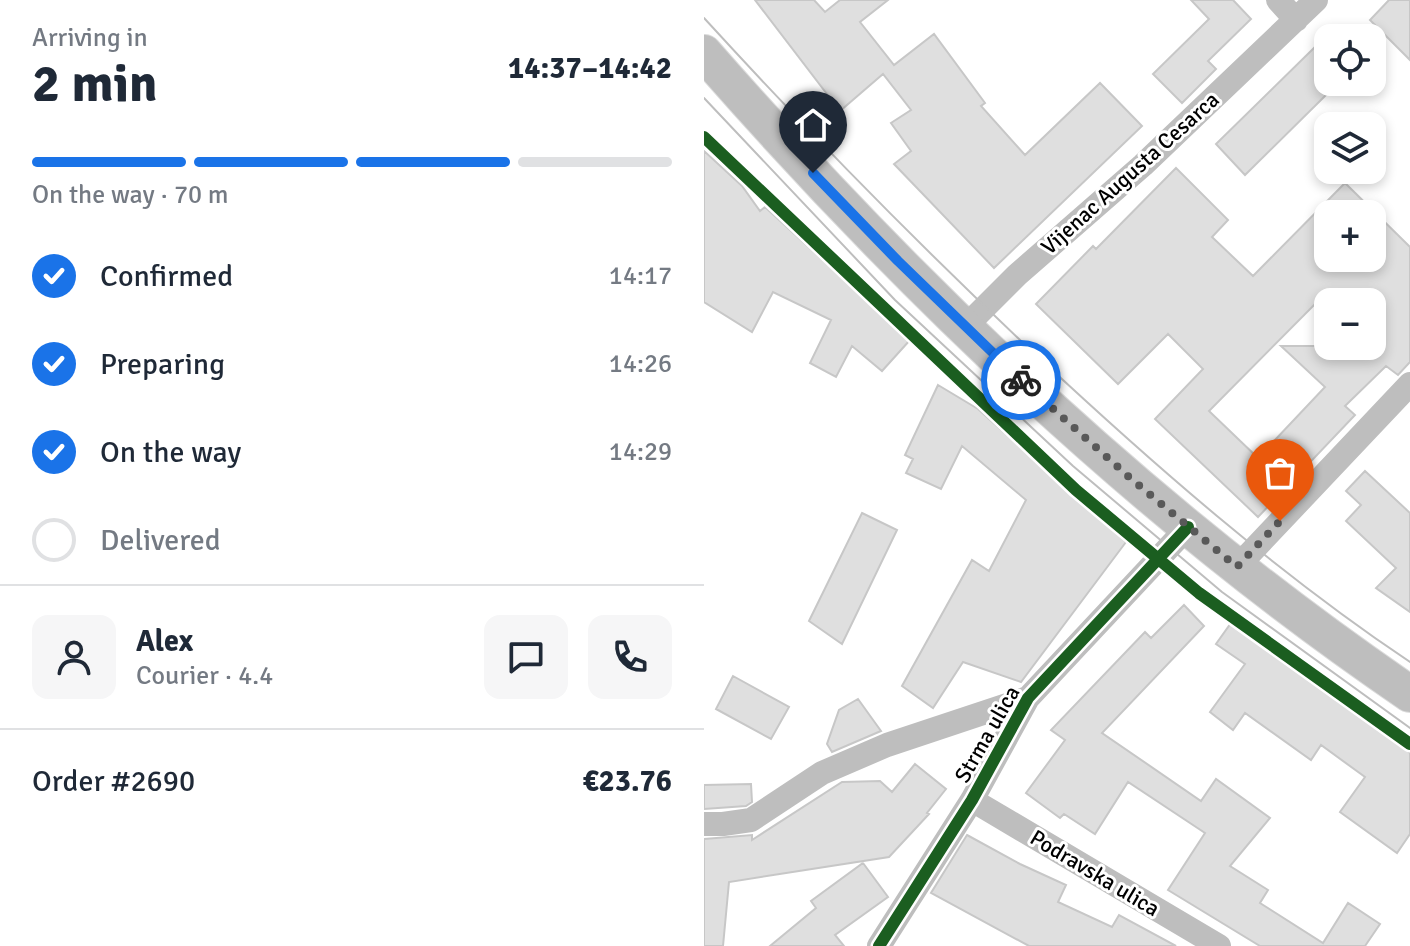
<!DOCTYPE html>
<meta charset="utf-8">
<style>
body{margin:0;font-family:Signika,sans-serif;background:#f6f6f7;color:#1f2937;height:100vh;display:flex;flex-direction:column;font-size:30px;white-space:nowrap}
*{box-sizing:border-box;margin:0}
p{font-size:26px;color:#747a83}
.icon{flex:none;width:44px;height:44px;fill:none;stroke:currentColor;stroke-width:2;stroke-linecap:round;stroke-linejoin:round}
.map{position:relative;flex:1;overflow:hidden}
.side{display:flex;flex-direction:column;background:#fff;width:704px}
.side>*{flex:none}
.tools{position:absolute;left:610px;top:24px;display:grid;gap:16px}
.tools a{display:grid;place-items:center;width:72px;height:72px;border-radius:16px;background:#fff;box-shadow:0 4px 12px #0003;font-size:40px}
.pin{position:absolute;display:grid;place-items:center;width:68px;height:68px;color:#fff;margin:-82px -34px;border-radius:50% 50% 50% 0;rotate:-45deg;box-shadow:0 0 8px #0007}
.pin .icon{rotate:45deg}
.courier{position:absolute;display:grid;place-items:center;width:80px;height:80px;margin:-40px;border:6px solid #1a73e8;border-radius:50%;background:#fff;color:#222;box-shadow:0 2px 10px #0007}
.headline em{font-style:normal;font-weight:800}
.headline div{display:flex;flex-direction:column-reverse}
.headline{display:flex;align-items:center;justify-content:space-between;height:136px;padding:0 32px}
h1{font-size:52px;font-weight:800;line-height:60px}
.bar{display:grid;grid-template-columns:repeat(4,1fr);gap:12px 8px;align-content:center;height:96px;padding:0 32px}
.bar i{height:10px;border-radius:6px;background:#e0e1e3}
.bar .selected{background:#1a73e8}
.bar p{grid-column:span 4}
.line{display:flex;align-items:center;gap:20px;padding:0 32px;border-top:2px solid #e0e1e3}
.line div{flex:1}
.round{display:grid;place-items:center;flex:none;width:84px;height:84px;border-radius:16px;background:#f6f6f7}
ol{padding:0 32px;list-style:none}
li{display:flex;align-items:center;gap:24px;height:88px}
li p{margin-inline-start:auto}
li .icon{padding:8px;border-radius:50%;background:#1a73e8;color:#fff;stroke-width:4}
li:last-child{color:#747a83}
li i{width:44px;height:44px;border:4px solid #e0e1e3;border-radius:50%}
main{display:flex;flex:1;min-height:0}
.map>svg:first-child{display:block}
</style>
<main>
<section class="side">
<div class="headline"><div><h1>2 min</h1><p>Arriving in</p></div><em>14:37–14:42</em></div>
<div class="bar"><i class="selected"></i><i class="selected"></i><i class="selected"></i><i></i><p>On the way · 70 m</p></div>
<ol>
<li><svg class="icon" aria-label="check" viewBox="0 0 24 24"><path d="M5 12l5 5 9-10"/></svg>Confirmed<p>14:17</p></li>
<li><svg class="icon" aria-label="check" viewBox="0 0 24 24"><path d="M5 12l5 5 9-10"/></svg>Preparing<p>14:26</p></li>
<li><svg class="icon" aria-label="check" viewBox="0 0 24 24"><path d="M5 12l5 5 9-10"/></svg>On the way<p>14:29</p></li>
<li><i></i>Delivered</li>
</ol>
<div class="line" style="height:144px"><a class="round"><svg class="icon" aria-label="person" viewBox="0 0 24 24"><circle cx="12" cy="8" r="4"/><path d="M4 21q1-7 8-7t8 7"/></svg></a><div><b>Alex</b><p>Courier · 4.4</p></div><a class="round"><svg class="icon" aria-label="chat" viewBox="0 0 24 24"><path d="M4 5h16v11H9l-5 4z"/></svg></a><a class="round"><svg class="icon" aria-label="phone" viewBox="0 0 24 24"><path d="M5 4h4l2 5-3 2q2 4 5 5l2-3 5 2v4C11 20 4 13 5 4z"/></svg></a></div>
<div class="line" style="height:104px"><div>Order #2690</div><b>€23.76</b></div>
</section>
<div class="map">
<svg width="706" height="946" viewBox="0 0 706 946">
<rect width="100%" height="100%" fill="#fff"/>
<path fill="#dfdfdf" stroke="#c7c7c7" stroke-width="2" fill-rule="evenodd" d="M51,0H110L121,12L136,0H184L156,22L190,65L230,34L281,103L277,106L321,155L396,83L438,126L290,268L190,164L207,151L187,123L207,110L179,74L136,111Z
M487,0H529L547,19L504,61L512,69L478,103L449,74L505,19Z
M685,0H706V60L666,20Z
M612,46L624,59V93L541,175L512,144Z
M0,151L38,186L56,211L61,207L206,340L178,371L148,346L132,377L106,363L127,320L69,292L48,332L0,302Z
M472,168L524,220L508,237L549,276L641,183L706,247V362L694,375L682,366L641,406L651,415L554,517L451,419L499,369L464,334L414,384L332,304L389,246L392,249ZM624,214H668V258H624ZM613,302H668V346H577L621,387L554,458L505,411Z
M234,385L274,409L422,542L317,682L259,662L229,708L198,686L268,560L285,571L322,500L258,446L237,489L202,473L209,459L201,455Z
M661,471L706,513V612L672,588L692,568L642,521L657,505L642,491Z
M158,513L193,530L138,644L105,621Z
M480,605L500,626L398,733L497,801L512,779L566,818L526,866L564,890L556,903L619,943L644,903L676,924L661,946H556L464,890L501,833L424,782L391,834L360,814L356,818L322,793L361,740L347,730L441,632L447,638Z
M527,623L706,753V834L693,853L636,812L661,777L617,745L607,760L541,713L529,730L506,712L541,664L512,644Z
M29,676L85,707L67,739L12,709Z
M154,699L177,731L128,752L123,744L135,710Z
M211,764L242,789L223,813L225,814L185,857L25,882L19,946H0V839L48,835V840L138,782L176,781L188,792Z
M47,784L48,802L42,806L0,809V785Z
M263,835L316,864L362,885L354,902L408,927L415,915L472,946H325L227,893Z
M159,863L184,897L131,935L140,946H66L112,908L107,901Z"/>
<g fill="none" stroke-linecap="round" stroke-linejoin="round">
<defs>
<path id="primary" d="M0,53C209,292 443,515 706,694"/>
</defs>
<use href="#primary" stroke="#dbdbdb" stroke-width="38"/>
<path stroke="#bebebe" stroke-width="24" d="M574,0L592,20
M261,327L313,275L439,165L612,0
M533,567L706,384
M268,800L515,946
M0,824H19L47,820L118,773L183,745L324,698
M175,946L268,800L324,698L484,527"/>
<use href="#primary" stroke="#bebebe" stroke-width="36"/>
<path stroke="#bebebe" stroke-width="2" d="M0,18C107,135 217,247 332,355C450,465 572,572 706,662
M0,98L191,300L369,466L518,592L706,728"/>
<defs>
<path id="cycleway" d="M0,137L372,490L495,593L706,744
M175,946L268,800L324,698L484,527"/>
</defs>
<use href="#cycleway" stroke="#fff" stroke-width="17"/>
<use href="#cycleway" stroke="#1b5e20" stroke-width="12"/>
</g>
<g fill="none" stroke-linecap="round" stroke-linejoin="round">
<path stroke="#595959" stroke-width="8" stroke-dasharray="0 14.4" d="M317,380L425,477L533,567L576,521"/>
<path stroke="#1a73e8" stroke-width="10" d="M109,173L194,261L317,380"/>
</g>
<g text-anchor="middle" dominant-baseline="central" stroke-width="6" stroke-linejoin="round" paint-order="stroke">
<g font-size="22" fill="#000" stroke="#fff">
<text transform="translate(426 173) rotate(-42)">Vijenac Augusta Cesarca</text>
<text transform="translate(283 734) rotate(-60)">Strma ulica</text>
<text transform="translate(391 873) rotate(31)">Podravska ulica</text>
</g>
</g>
</svg>
<div class="tools">
<a><svg class="icon" aria-label="locate" viewBox="0 0 24 24"><circle cx="12" cy="12" r="6"/><path d="M12 2v4M12 18v4M2 12h4M18 12h4"/></svg></a>
<a><svg class="icon" aria-label="layers" viewBox="0 0 24 24"><path d="M12 4l9 5-9 5-9-5zM3 14l9 5 9-5"/></svg></a>
<a>+</a>
<a>−</a>
</div>
<div class="pin" style="left:576px;top:521px;background:#ea580c"><svg class="icon" aria-label="bag" viewBox="0 0 24 24"><path d="M5 8h14l-1 12H6zM9 8a3 3 0 0 1 6 0"/></svg></div>
<div class="pin" style="left:109px;top:173px;background:#1f2937"><svg class="icon" aria-label="home" viewBox="0 0 24 24"><path d="M3 11l9-7 9 7M6 9v11h12V9"/></svg></div>
<div class="courier" style="left:317px;top:380px"><svg class="icon" aria-label="bike" viewBox="0 0 24 24"><circle cx="6" cy="16" r="4"/><circle cx="18" cy="16" r="4"/><path d="M6 16l4-8h5l3 8M10 8l3 8H6M13 5h3"/></svg></div>
</div>
</main>
